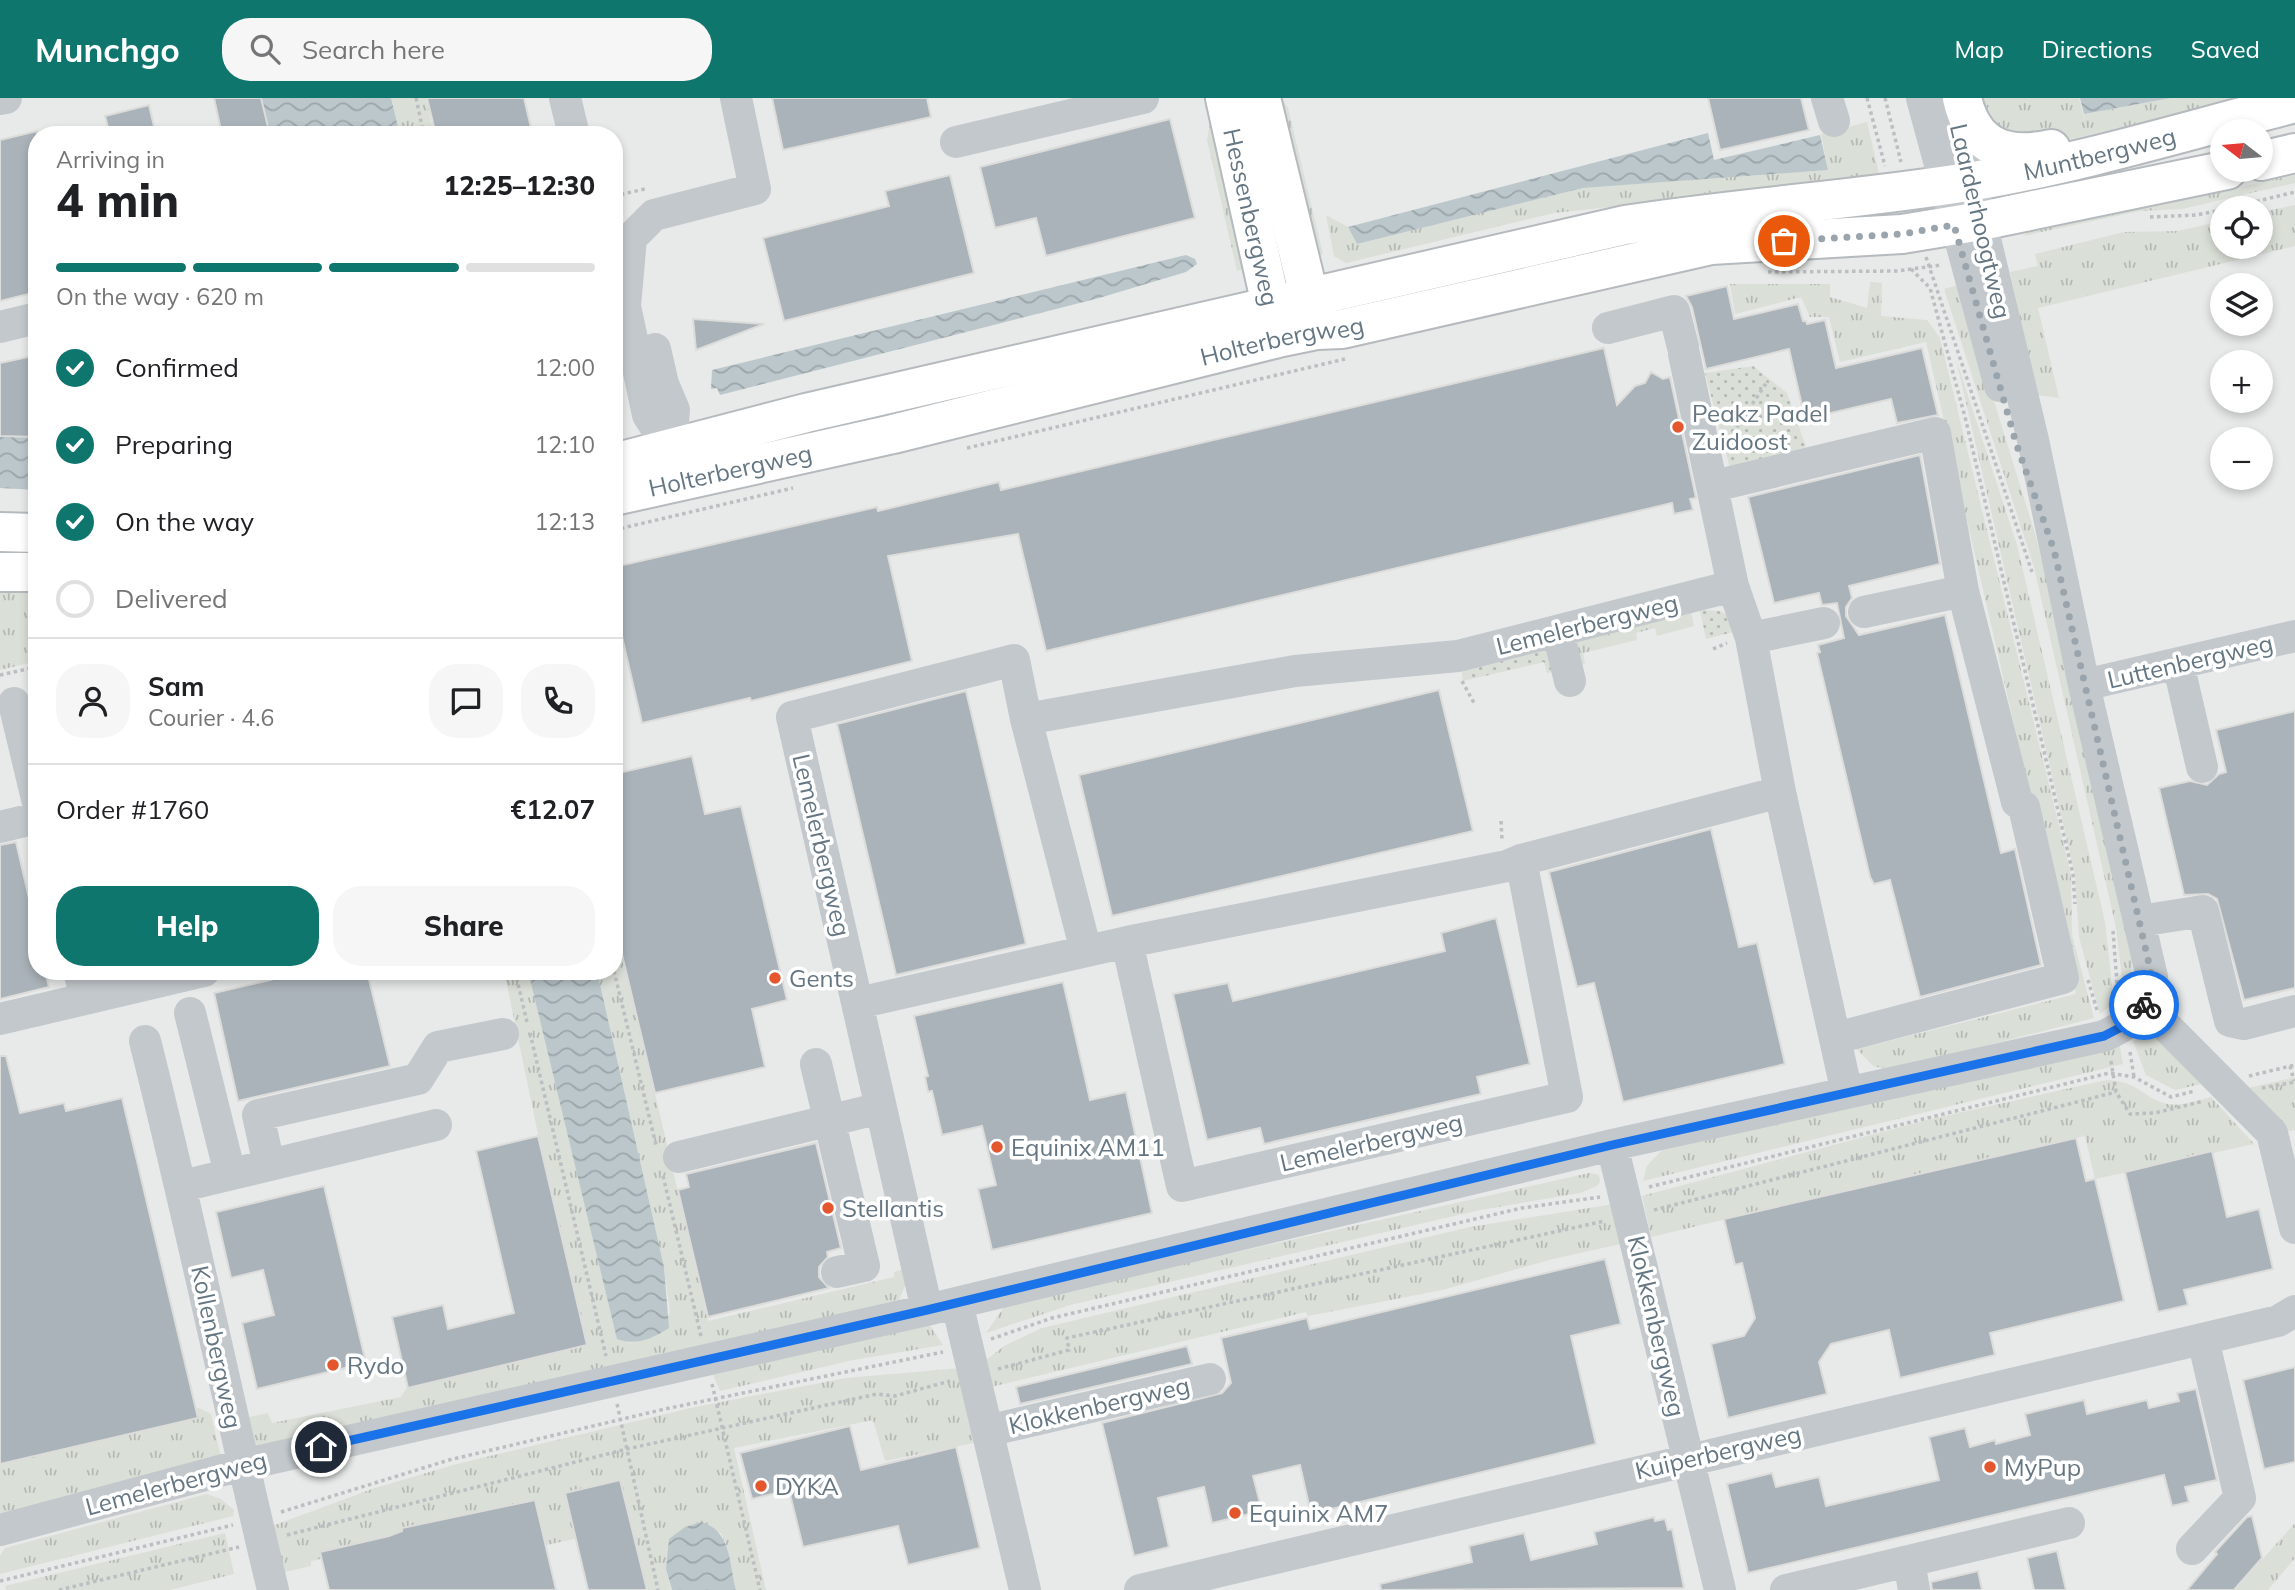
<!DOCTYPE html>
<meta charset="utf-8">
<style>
body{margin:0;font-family:Mulish,sans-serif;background:#f6f6f6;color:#202124;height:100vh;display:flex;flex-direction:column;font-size:26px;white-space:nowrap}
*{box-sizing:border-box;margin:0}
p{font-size:23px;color:#757577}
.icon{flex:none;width:38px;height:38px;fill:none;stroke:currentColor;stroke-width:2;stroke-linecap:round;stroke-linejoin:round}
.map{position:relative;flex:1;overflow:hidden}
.drawer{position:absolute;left:28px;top:28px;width:595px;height:854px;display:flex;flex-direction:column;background:#fff;border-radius:28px;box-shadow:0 4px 10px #0003}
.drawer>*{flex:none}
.needle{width:46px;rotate:286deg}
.buttons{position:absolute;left:2210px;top:21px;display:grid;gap:14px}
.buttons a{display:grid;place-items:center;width:63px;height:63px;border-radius:50%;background:#fff;box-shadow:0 4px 10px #0003;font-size:35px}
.pin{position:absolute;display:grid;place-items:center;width:60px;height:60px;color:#fff;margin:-30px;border:4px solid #fff;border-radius:50%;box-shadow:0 2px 7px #0007}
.courier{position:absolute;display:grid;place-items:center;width:70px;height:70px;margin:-35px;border:5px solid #1a73e8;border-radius:50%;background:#fff;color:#222;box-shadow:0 2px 9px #0007}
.head em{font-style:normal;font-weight:800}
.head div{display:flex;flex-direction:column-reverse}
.head{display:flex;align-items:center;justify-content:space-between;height:119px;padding:0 28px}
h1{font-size:46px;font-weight:800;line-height:52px}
.bar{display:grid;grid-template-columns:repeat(4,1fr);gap:10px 7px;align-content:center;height:84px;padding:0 28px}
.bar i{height:9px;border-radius:5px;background:#e0e0e0}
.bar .current{background:#0f766e}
.bar p{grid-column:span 4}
.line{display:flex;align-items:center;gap:18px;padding:0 28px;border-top:2px solid #e0e0e0}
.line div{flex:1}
.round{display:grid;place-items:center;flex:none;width:74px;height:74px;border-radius:28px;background:#f6f6f6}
ol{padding:0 28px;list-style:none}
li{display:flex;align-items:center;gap:21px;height:77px}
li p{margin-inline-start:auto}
li .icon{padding:7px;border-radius:50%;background:#0f766e;color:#fff;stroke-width:4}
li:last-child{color:#757577}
li i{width:38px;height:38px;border:4px solid #e0e0e0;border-radius:50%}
.action{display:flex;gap:14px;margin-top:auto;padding:14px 28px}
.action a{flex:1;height:80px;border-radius:28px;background:#0f766e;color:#fff;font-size:28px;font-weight:800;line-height:80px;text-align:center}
.action a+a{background:#f6f6f6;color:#202124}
header{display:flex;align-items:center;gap:42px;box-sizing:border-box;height:98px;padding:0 35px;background:#0f766e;color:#fff}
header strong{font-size:33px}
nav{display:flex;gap:38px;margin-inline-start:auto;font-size:24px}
.search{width:490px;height:63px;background:#f6f6f6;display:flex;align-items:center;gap:18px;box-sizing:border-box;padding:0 24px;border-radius:28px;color:#757577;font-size:26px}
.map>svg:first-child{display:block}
</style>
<header>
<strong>Munchgo</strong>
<div class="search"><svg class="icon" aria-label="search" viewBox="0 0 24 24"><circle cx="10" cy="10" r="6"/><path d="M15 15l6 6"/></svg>Search here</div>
<nav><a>Map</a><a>Directions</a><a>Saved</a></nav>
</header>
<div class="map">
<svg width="2295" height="1492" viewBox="0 0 2295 1492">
<defs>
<pattern id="grass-tufts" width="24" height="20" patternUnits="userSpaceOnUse" patternTransform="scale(1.75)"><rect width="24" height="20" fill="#dadfd7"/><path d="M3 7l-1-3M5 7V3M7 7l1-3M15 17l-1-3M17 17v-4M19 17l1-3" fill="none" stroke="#b4b9b4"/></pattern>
<pattern id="garden-dots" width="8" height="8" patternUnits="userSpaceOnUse" patternTransform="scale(1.75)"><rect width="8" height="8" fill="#dadfd7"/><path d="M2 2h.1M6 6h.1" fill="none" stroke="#b4b9b4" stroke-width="1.8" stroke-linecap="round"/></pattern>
<pattern id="water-waves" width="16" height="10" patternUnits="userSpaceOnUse" patternTransform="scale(1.75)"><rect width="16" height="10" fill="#bbc7cb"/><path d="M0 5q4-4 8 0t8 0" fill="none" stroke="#9ca6aa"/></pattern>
</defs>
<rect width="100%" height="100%" fill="#fafaf8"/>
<path fill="#e8e9e9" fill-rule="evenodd" d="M0,0H2295V1492H0ZM2222,33H2261V72H2222ZM37,37H614V873H37ZM2222,110H2261V149H2222ZM2222,187H2261V226H2222ZM2222,264H2261V303H2222ZM2222,341H2261V380H2222Z"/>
<path fill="url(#grass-tufts)" d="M391,0H426L434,37H400Z
M1274,0H1282L1288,10L1323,156L1310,158Z
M1968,0H2079L2085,24L2084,16L2171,0H2248L2041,48L2017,49Z
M1205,7L1221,21L1247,169L1237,173L1207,42L1210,25Z
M1867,24L1880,80L1554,115L1346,165L1334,158L1326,117L1348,129L1357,146L1583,90L1828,72L1821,36Z
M2295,77V85L2182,111L2140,113L2023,138L2035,129L2125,108L2177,103Z
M2295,107V148L2038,210L2059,300L2037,297L2010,174L2038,168L2035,156L2124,134L2178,133L2222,123V149H2261V114Z
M1870,184L1882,185L1881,218L1927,222L1940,240L2071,777L2072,837L2094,920L1891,972L1873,968L1857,951L2076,896L1926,244L1840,264L1829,219H1810L1801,199L1735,216L1730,186H1830V199L1867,210Z
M1958,187L2036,439L2135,857L2124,897L2116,830L2034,469L1944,191Z
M1956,261L2017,447L2105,824L2114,905L2100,916L2079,839L2075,777Z
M0,483L37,485V563L0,572Z
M1691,514L1694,528L1657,538L1655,530L1636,535L1637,542L1583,555L1585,566L1579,567L1572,551L1578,542Z
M614,819L708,1223L894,1179V1174L905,1171L906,1186L899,1202L249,1360L240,1321L268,1315L272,1325L401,1299L408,1288L582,1247L504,873H528L617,1240L630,1245L654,1239L670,1215L664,1169L597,873H614Z
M2150,938L2168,944L2206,985L2175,992L2146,977L2133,943Z
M2119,944L2123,966L1643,1083L1647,1068L1661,1053Z
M2295,979V1032L2277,1036L2240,992Z
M2107,982C2141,984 2142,1000 2167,1006C2181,1009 2199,1002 2211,999L2254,1046L2095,1081L2085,1038L1973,1065L1961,1112L1950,1068L1651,1139L1642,1098L1931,1021Z
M1589,1075L1599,1077L1600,1083L1597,1088L1580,1095L1480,1112L1070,1207L986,1235L1006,1206Z
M1614,1106L1625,1145L1553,1161L1442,1192L1308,1218L1306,1214L991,1289L985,1263L1004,1248L1042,1230L1470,1129Z
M928,1225L943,1247L853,1262L720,1293L713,1277Z
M961,1270L978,1344L885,1363L873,1322L734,1350L766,1492H736L722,1436L701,1424L685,1429L666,1471L671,1492H643L627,1429L507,1456L499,1423L311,1463V1468L276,1476L272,1428L375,1390L457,1366L695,1309L846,1280Z
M199,1310L211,1316L223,1369L0,1422V1358Z
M207,1396L221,1401L234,1412L233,1418L0,1476V1458L5,1450Z
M2295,1425V1460L2268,1492H2235Z
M225,1435L234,1476L170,1492H6L5,1488Z"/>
<path fill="url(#garden-dots)" d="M1753,268L1787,295L1806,349L1730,370L1705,275Z
M1700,512L1720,513L1734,520L1733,534L1706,541Z
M1546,548L1556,573L1547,575L1544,564L1463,583L1461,568Z"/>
<path fill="url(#water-waves)" d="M261,0H391L400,37H270Z
M2080,0H2171L2084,16Z
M1708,35L1714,62L1820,37L1828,72L1583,90L1357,146L1348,129Z
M1186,157L1195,161L1197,166L1186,174L1099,200L720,297L717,290L711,291L712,272Z
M0,338L37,339V392L0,390Z
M528,873H597L664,1169L669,1230C652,1241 636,1248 617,1241Z
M701,1424C731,1432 729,1465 736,1492H672L666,1471L669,1441L685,1429Z"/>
<path fill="#aab3b9" stroke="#dcdcda" stroke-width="2" d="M214,0H261L270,37H222Z
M427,0H524L532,34L519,37H436Z
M772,0H927L931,19L783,52Z
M1708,0H1801L1809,32L1720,52Z
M149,7L156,37H110L105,18Z
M1170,21L1195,120L1046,158L1036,120L995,130L980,69Z
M37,33V194L0,203V42Z
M950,77L974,175L784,223L763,140L889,108L885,93Z
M1727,188L1734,221L1798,206L1803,223H1806L1807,226L1825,222L1836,270L1922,250L1938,317L1897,325L1891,301L1805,321L1789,251L1706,271L1692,209L1686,198Z
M693,221L764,226L696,252Z
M1604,250L1617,307L1635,288L1645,285L1651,274L1663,281L1670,279L1696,400L1690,401L1693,412L1674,416L1672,405L1046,553L1018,436L888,458L912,563L751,603L750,600L642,625L614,504V469L877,409L878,413L999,384L1001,392Z
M37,257V339L0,338V265Z
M1920,357L1940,466L1849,488L1852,500L1846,509V518L1859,537L1945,517L2001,755L2015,751L2041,867L1920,899L1890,782L1874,786L1870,779L1817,555L1820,554L1818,547L1844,540L1837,505L1822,507L1819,495L1774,505L1748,399Z
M1439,592L1473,733L1112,818L1079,677Z
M966,593L1026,846L896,877L837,626Z
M2295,613V890L2244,902L2217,801L2208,796L2184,797L2159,690L2190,683L2207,687L2219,676L2226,674L2216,632Z
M692,658L705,716L741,708L787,902L752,911L765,969L655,995L614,823V676Z
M1711,731L1739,849L1757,845L1785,966L1623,1004L1594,885L1577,889L1549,774Z
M16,744L37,835V873H45L49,889L0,901V747Z
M1496,820L1530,966L1477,979L1481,996L1264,1046L1260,1030L1207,1042L1173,896L1228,885L1233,903L1445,853L1441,835Z
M308,873H367L390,968L238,1003L214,895Z
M1063,884L1090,1002L1126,994L1152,1115L992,1152L978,1091L996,1087L982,1028L942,1037L932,993L928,994L925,979L928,978L914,918Z
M0,958H6L20,1015L64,1005L66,1013L122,1000L198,1320L0,1366Z
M538,1038L587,1247L408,1290L392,1219L443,1207L448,1231L514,1215L476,1053Z
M2076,1040L2086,1083L2095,1081L2124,1203L1990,1235L1995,1257L1900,1280L1889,1232L1831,1246L1819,1264L1827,1296L1728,1320L1711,1246L1744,1238L1755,1220L1742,1165L1735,1167L1724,1121Z
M816,1045L841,1150L827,1154L828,1159L819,1169V1179L829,1190L708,1219L678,1092L689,1089L686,1076Z
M2212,1053L2227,1119L2259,1111L2273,1171L2184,1192L2188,1207L2158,1214L2125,1074Z
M324,1088L366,1265L257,1291L242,1225L274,1217L263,1172L231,1180L216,1114Z
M1605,1161L1621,1226L1571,1238L1596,1346L1311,1416L1300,1367L1253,1378L1262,1413L1212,1425L1204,1389L1158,1400L1169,1449L1134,1458L1102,1325L1222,1295L1231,1285L1221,1240L1307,1220L1310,1231Z
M1187,1248L1192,1266L1020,1306L1016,1289Z
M2295,1269V1364L2264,1371L2243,1282Z
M2196,1291L2217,1382L2185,1389L2189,1404L2172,1408L2164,1377L1748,1475L1727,1386L1772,1375L1776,1389L1819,1379L1826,1408L1939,1382L1929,1339L1965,1330L1970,1349L1995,1342L1996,1346L2030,1337L2025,1316L2084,1302L2087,1316L2147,1302L2149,1310L2179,1303L2177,1295Z
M850,1328L861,1372L956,1349L980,1450L908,1467L898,1428L803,1449L789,1392L752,1401L740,1355Z
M620,1382L647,1492H588L565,1395Z
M535,1402L556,1492H329L320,1454L389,1438L402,1433V1430Z
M2252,1418L2262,1460L2234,1492H2187L2217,1456L2215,1454L2247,1419Z
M1654,1419L1655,1423L1665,1421L1668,1432L1672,1431L1684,1490L1381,1492L1380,1486L1472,1464L1469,1448L1524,1435L1531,1462L1597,1446L1594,1434Z
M2057,1453L2066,1492H2034L2027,1460Z
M1978,1473L1982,1492H1932L1931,1484Z"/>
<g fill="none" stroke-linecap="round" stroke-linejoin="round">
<defs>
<g id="major">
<path id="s1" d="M1225,0L1277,234"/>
<path d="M1261,0L1315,223"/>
<path d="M1962,0C1973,49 2005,61 2051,51"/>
<path d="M2261,63L2295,55"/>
<path id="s2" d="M614,365L806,315L1625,127C1741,109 1858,102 1974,83C2082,65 2189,32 2295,5"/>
<path id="s3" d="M614,398L893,336L1278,240L1317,232L1342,231L1711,147L1902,136L1981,123L2227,72"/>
<path d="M0,434L37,435"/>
<path d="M0,474H37"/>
</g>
</defs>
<use href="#major" stroke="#b5babe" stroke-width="42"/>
<path stroke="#bbbfc2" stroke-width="3.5" stroke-dasharray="3.5 3.5" stroke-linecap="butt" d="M416,0L424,37
M1867,0L1885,68
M1885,0L1901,64
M614,98L645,91
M2229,110L2295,94
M2150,119L2196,117L2222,112
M1926,159L2032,474
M1911,171L1930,190L1965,319L2073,776L2075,806
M1768,174L1897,173L1941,167
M1729,341L1767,284
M967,350L1345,261
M614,432L793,390
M1713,551L1727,545
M0,577L37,569
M1462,583L1474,605
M1501,723L1502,742
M2113,833L2118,898
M515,873L527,924
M614,873L656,1047
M2088,882L2097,912
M530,935L606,1258
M2130,954L2134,979
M2111,963L2116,994L2130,1016L2155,1015L2204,1003
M2290,968L2294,983
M2249,978L2295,967
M2262,990L2295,984
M663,1078L701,1238
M1649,1089L2109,975L2134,979L2171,999L2195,993
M1654,1112L2116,994
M991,1241L1052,1220L1522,1110L1600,1099
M998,1271L1069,1252L1067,1240L1605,1123
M712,1286L760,1492
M617,1306L658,1492
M281,1414L449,1362L665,1311L943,1254
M287,1437L627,1351L877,1296L895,1298L950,1283
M0,1483L233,1427
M59,1492L239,1449"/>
<path stroke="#c3c8cc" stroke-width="32" d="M565,0L574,37
M1827,0L1834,23
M1922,0L2000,288
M0,1L6,0
M956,44L1143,0
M0,229L37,220
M1608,230L1674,213L1683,249
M655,251L663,286L674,312L670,356
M1684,256L1733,488L1751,540L1780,694L1847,995
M669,349L648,317L625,208L631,140L654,117L755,91L736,0
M1714,388L1935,335L1963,493L1864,514
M1558,534L1570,583
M1751,540L1824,525
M2178,565L2202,669
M2084,587L2295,538
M14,605L37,701
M1026,621L1295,573L1458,558L1733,488
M0,729L37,720
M2140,823L2203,813L2230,923L2244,926L2295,913
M1127,844L1182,1088L1567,999L1521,762
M79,873L86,900
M858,905L1127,844L1507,768L1521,762L1780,694
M2145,907L2272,1035L2295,1130
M190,915L230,1076
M0,921L204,873
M1836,940L2063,880L2024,709L2017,704L1963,493
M145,943C191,1125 229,1309 273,1492
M816,966L864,1168L837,1174
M1612,1047L1720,1492
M679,1059L881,1010
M269,1067L258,1017L418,981L438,949L503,936
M182,1088L436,1027
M957,1205L1025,1492
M927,1212L792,619L1014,562L1026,621L1086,853
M987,1333L1210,1281
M0,1432L242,1367L927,1212L1612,1047L2104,938C2136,922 2146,915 2152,879L2084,587L2033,342L1953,7
M2192,1451L2240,1400L2203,1241
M1909,1463L1914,1492
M1140,1492L2278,1223L2295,1213
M1786,1492L2069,1425"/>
<use href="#major" stroke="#fff" stroke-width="38"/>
</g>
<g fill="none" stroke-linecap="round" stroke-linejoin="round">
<path stroke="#99a4ac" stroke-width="7" stroke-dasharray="0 12.6" d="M1784,143L1902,136L1954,127L2016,345L2054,452L2152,879L2144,907"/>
<path stroke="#1a73e8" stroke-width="9" d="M321,1349L927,1212L1612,1047L2104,938L2133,923L2144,907"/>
</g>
<g fill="#e4572e" stroke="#fff" stroke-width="2.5">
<circle cx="1678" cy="329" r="7"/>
<circle cx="775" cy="880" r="7"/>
<circle cx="997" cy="1049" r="7"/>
<circle cx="828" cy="1110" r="7"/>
<circle cx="333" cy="1267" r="7"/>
<circle cx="1990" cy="1369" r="7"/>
<circle cx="761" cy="1388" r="7"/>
<circle cx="1235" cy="1415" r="7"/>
</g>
<g text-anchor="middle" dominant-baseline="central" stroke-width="7" stroke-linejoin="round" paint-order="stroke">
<g font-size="24" fill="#657683" stroke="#fff">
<text stroke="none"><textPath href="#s2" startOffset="1519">Muntbergweg</textPath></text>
<text stroke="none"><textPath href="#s1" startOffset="122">Hessenbergweg</textPath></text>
<text transform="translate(1981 123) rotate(77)">Laarderhoogtweg</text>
<text stroke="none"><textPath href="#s3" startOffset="686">Holterbergweg</textPath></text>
<text stroke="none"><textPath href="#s3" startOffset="119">Holterbergweg</textPath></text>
<text transform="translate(1587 526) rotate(-14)">Lemelerbergweg</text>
<text transform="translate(2190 563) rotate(-13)">Luttenbergweg</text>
<text transform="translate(822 747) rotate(77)">Lemelerbergweg</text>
<text transform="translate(1371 1044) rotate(-13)">Lemelerbergweg</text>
<text transform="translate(1657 1228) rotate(77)">Klokkenbergweg</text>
<text transform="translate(217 1249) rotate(78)">Kollenbergweg</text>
<text transform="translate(1099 1307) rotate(-13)">Klokkenbergweg</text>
<text transform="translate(1718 1354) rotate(-13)">Kuiperbergweg</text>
<text transform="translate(176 1385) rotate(-15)">Lemelerbergweg</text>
</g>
<g font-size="24" fill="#657683" stroke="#fff" text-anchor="start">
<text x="1692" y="315">Peakz Padel<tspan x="1692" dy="28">Zuidoost</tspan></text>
<text x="789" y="880">Gents</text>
<text x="1011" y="1049">Equinix AM11</text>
<text x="842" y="1110">Stellantis</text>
<text x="347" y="1267">Rydo</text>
<text x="2004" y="1369">MyPup</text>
<text x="775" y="1388">DYKA</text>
<text x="1249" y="1415">Equinix AM7</text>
</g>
</g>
</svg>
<div class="buttons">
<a><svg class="needle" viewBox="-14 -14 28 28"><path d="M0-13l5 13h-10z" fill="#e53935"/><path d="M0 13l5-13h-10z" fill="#757577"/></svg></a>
<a><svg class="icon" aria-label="locate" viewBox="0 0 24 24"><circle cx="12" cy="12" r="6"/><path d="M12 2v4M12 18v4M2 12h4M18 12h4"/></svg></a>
<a><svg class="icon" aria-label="layers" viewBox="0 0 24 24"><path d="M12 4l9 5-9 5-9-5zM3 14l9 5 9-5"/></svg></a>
<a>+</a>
<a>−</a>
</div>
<div class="pin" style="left:1784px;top:143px;background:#ea580c"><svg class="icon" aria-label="bag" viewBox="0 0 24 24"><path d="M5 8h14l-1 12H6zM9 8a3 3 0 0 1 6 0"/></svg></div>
<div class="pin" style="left:321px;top:1349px;background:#1f2937"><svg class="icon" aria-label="home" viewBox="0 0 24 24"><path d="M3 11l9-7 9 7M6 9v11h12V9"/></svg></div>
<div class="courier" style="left:2144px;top:907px"><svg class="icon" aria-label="bike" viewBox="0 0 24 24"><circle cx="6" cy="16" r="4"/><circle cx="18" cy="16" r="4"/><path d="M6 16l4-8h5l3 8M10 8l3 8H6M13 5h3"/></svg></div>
<section class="drawer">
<div class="head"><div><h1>4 min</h1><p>Arriving in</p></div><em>12:25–12:30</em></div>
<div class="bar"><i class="current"></i><i class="current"></i><i class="current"></i><i></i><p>On the way · 620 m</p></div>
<ol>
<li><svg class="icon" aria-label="check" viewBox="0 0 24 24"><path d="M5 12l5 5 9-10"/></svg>Confirmed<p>12:00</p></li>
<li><svg class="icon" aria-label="check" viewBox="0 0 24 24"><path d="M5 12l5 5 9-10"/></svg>Preparing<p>12:10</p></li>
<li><svg class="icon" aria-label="check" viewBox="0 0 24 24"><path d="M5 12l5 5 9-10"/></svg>On the way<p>12:13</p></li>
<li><i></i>Delivered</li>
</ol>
<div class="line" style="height:126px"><a class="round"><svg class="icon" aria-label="person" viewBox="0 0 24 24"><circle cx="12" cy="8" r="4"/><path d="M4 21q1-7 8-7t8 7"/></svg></a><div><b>Sam</b><p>Courier · 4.6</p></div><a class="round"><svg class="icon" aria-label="chat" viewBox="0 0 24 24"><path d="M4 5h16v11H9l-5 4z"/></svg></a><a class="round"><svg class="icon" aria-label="phone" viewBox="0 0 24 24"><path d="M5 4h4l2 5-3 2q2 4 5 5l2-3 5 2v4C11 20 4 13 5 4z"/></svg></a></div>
<div class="line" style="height:91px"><div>Order #1760</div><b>€12.07</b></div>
<div class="action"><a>Help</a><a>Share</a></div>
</section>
</div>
